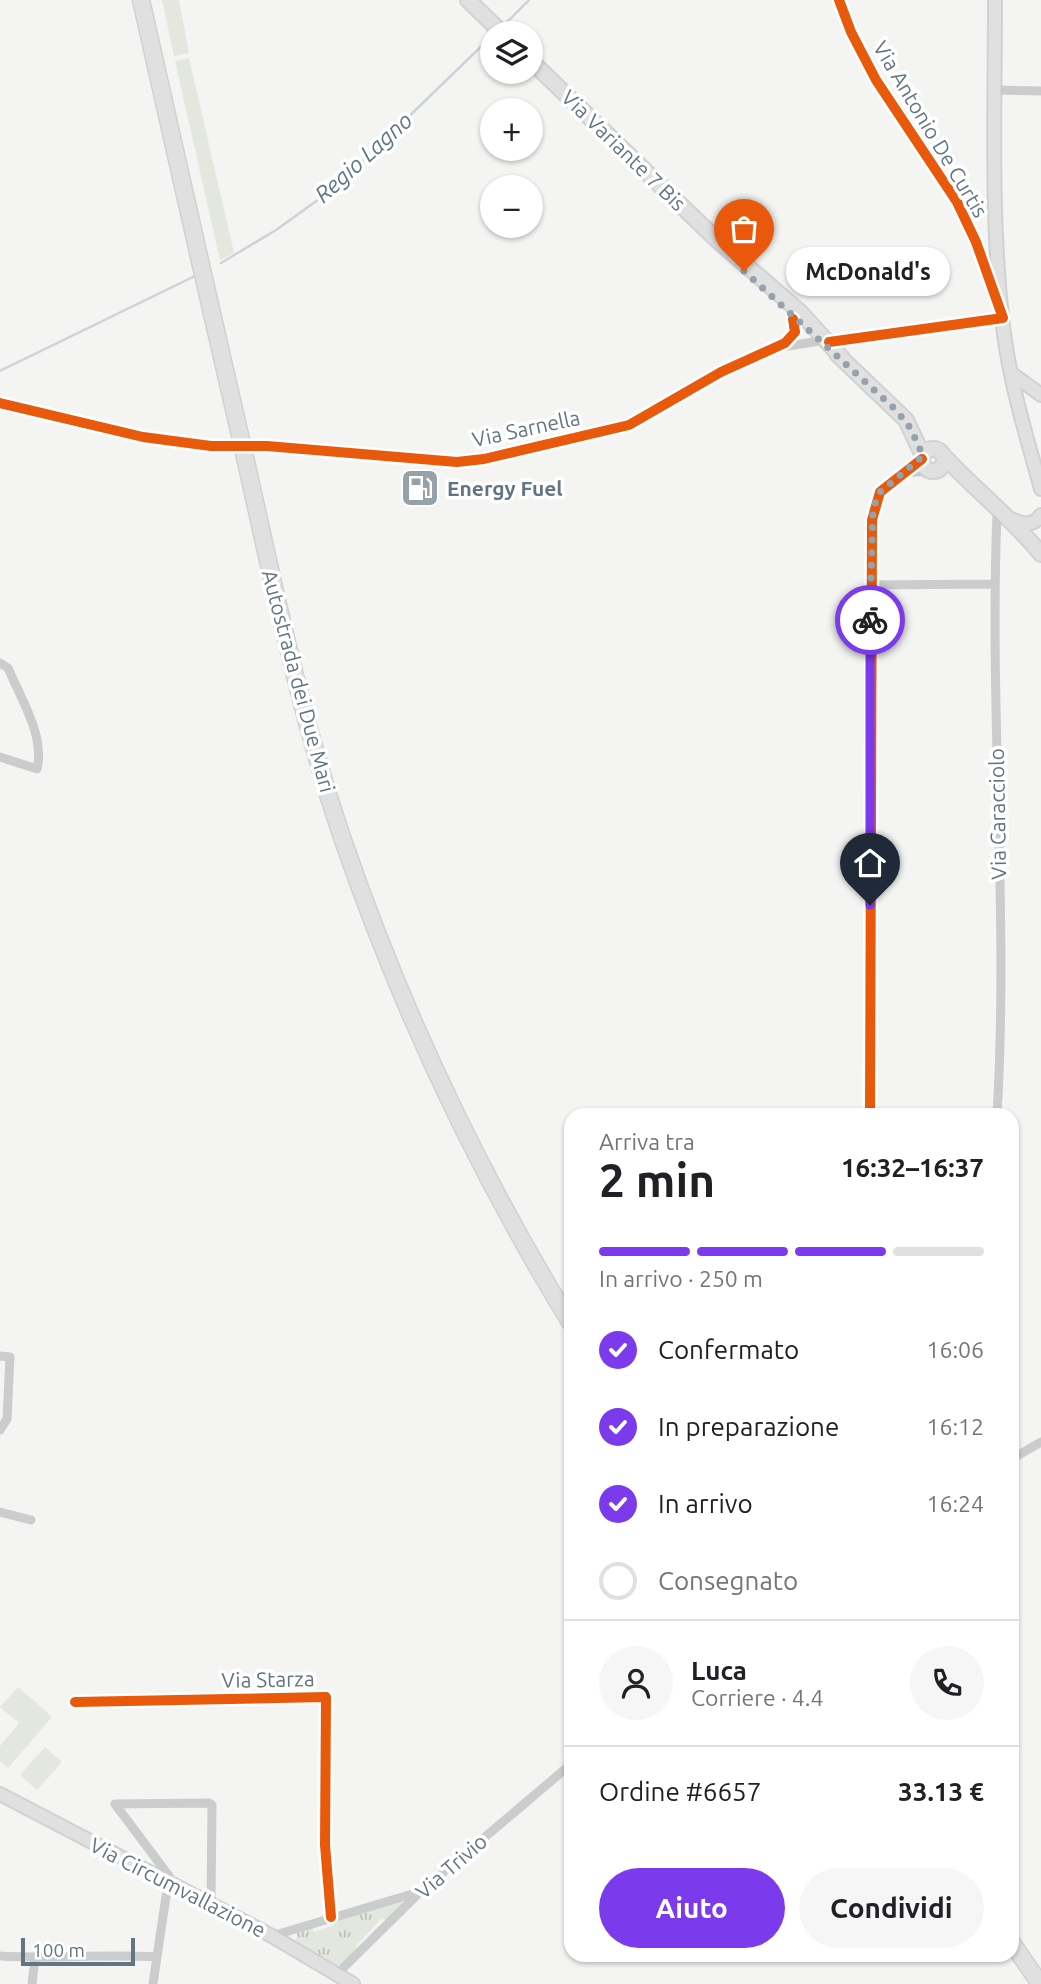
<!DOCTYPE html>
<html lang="it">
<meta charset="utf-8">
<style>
body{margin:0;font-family:Ubuntu,sans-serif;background:#f6f6f6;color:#202124;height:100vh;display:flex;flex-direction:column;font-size:26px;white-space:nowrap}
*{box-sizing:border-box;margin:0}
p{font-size:23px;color:#757577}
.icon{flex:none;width:38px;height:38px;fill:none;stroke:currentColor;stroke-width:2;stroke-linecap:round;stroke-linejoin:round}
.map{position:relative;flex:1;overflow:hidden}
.panel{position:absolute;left:564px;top:1108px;width:455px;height:854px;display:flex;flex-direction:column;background:#fff;border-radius:21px;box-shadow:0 2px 5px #0004}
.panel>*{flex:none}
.tools{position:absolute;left:480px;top:21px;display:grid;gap:14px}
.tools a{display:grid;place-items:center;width:63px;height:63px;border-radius:50%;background:#fff;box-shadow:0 2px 5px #0004;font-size:35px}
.scale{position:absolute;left:21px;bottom:18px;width:114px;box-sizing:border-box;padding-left:7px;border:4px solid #637483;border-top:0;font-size:19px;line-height:24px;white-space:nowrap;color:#637483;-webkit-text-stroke:5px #fff;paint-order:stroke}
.pin{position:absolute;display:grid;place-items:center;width:60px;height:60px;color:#fff;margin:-72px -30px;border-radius:50% 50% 50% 0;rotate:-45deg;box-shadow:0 0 7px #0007}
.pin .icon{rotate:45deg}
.courier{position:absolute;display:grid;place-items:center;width:70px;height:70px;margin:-35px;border:5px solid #7c3aed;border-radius:50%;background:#fff;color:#222;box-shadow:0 2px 9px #0007}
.bubble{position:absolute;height:49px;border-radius:24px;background:#fff;box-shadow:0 2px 5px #0004;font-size:23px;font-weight:700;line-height:49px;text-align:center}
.headline em{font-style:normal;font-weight:700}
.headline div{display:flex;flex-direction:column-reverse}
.headline{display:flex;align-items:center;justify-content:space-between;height:119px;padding:0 35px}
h1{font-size:46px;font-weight:700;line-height:52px}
.bar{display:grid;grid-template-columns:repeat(4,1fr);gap:10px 7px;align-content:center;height:84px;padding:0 35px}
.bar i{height:9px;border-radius:5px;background:#e0e0e0}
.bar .on{background:#7c3aed}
.bar p{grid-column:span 4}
.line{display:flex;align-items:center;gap:18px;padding:0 35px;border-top:2px solid #e0e0e0}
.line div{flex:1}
.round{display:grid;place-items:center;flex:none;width:74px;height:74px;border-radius:37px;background:#f6f6f6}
ol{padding:0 35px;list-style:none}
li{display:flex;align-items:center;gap:21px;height:77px}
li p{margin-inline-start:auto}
li .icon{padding:7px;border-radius:50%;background:#7c3aed;color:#fff;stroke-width:4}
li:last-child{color:#757577}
li i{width:38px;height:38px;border:4px solid #e0e0e0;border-radius:50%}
.action{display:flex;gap:14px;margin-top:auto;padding:14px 35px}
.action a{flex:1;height:80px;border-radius:42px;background:#7c3aed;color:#fff;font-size:28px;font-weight:700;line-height:80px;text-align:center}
.action a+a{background:#f6f6f6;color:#202124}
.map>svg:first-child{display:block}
</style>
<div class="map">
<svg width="1041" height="1984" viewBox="0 0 1041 1984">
<defs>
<pattern id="park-tufts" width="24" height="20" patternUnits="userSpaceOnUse" patternTransform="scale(1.75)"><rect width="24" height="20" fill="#e3e7e0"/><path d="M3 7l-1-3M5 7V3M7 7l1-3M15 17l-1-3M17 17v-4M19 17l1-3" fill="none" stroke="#bcc0bb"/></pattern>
</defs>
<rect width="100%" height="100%" fill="#f4f4f2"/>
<path fill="#e3e7e0" d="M162,0H179L189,53L174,56Z
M189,58L234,253L220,260L175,61Z
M18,1687L52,1717L8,1768L0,1761V1746L19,1723L0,1707Z
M45,1747L62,1762L37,1790L20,1775Z"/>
<path fill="url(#park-tufts)" d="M401,1902L403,1904L386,1920L381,1919L356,1946V1950L344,1964L335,1966L296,1943L297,1933L312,1927L314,1932L332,1926L331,1921Z"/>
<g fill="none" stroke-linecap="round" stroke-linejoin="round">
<path stroke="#ccd4d7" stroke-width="2.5" d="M503,26L529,0
M221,263L276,230L336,187L492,36
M0,371L195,276"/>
<path stroke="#d0d4d6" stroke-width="9" stroke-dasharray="9 4.5" stroke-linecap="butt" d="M241,447L267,446"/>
<defs>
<path id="secondary" d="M995,0C995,111 990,224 1004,334C1011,387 1027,438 1041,489
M1011,373L1041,395
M1011,519C1023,524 1033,527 1041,515
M0,1794L272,1936L353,1984"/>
<path id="primary" d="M468,0L502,33
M530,60L717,240L800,312L842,358
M837,354L906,420L923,456
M922 460a11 11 0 1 1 22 0a11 11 0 1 1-22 0Z
M943,455C975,490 1011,517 1041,554"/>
<path id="highway" d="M141,0C176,155 211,311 247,466C275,592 301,718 343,840C401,1009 477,1170 570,1322
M1012,1943L1040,1984"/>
</defs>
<use href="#secondary" stroke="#d0d2d2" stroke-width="16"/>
<use href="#primary" stroke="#d1d2d1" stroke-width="18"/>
<use href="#highway" stroke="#d0d1d1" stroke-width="19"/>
<path stroke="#cbcdcd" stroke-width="9" d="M839,0L851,32L876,80L957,202L976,242L997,300
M995,90L1041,91
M829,342L1003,318L1001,314
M782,347L820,341
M0,403L143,437L232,447
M267,446L457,462L484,459L629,425L721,372L785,343L795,332L793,319
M903,473L930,471
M997,514C989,714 1009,915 997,1115
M870,585L994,584
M0,663L8,668C21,699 45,736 37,769L0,757
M870,1115L872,520L880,492L922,459
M0,1356L10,1357L7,1419L0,1430
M1012,1459L1041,1442
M0,1512L31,1520
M75,1702L326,1697L325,1845L331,1917
M115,1804L169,1876L153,1984
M115,1804L209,1803L212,1805L211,1905
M272,1936L419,1892
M0,1956C53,1959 105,1954 157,1957
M337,1974L420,1892L570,1765
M32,1984L35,1958"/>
<use href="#secondary" stroke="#e0e0e0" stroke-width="12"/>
<use href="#primary" stroke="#e0e0e0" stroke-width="14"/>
<use href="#highway" stroke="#e0e0e0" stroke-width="16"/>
<defs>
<path id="cycleway" d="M829,342L1003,318L976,242L957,202L876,80L851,32L839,0
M0,403L143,437L211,446H267L457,462L484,459L629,425L721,372L785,343L795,332L793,319
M870,1115L872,520L880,492L922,459
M75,1702L326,1697L325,1845L331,1917"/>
</defs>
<use href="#cycleway" stroke="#fff" stroke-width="15"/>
<use href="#cycleway" stroke="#e8590c" stroke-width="10"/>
</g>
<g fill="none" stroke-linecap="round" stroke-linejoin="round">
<path stroke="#96a1aa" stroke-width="7" stroke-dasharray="0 12.6" d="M744,271L897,411L911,429L923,456L880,492L873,508L870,620"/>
<path stroke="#7c3aed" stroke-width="9" d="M870,905V620"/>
</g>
<defs>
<symbol id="fuel-square" viewBox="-11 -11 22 22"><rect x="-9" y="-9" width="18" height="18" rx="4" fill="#96a1aa" stroke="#fff"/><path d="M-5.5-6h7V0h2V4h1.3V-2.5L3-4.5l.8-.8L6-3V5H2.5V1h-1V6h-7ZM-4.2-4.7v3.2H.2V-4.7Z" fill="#fff"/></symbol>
</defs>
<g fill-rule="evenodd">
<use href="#fuel-square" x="398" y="466" width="44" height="44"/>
</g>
<g text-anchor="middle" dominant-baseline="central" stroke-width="7" stroke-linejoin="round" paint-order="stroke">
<g font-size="21" fill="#637483" stroke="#fff">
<text transform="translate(931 129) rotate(59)">Via Antonio De Curtis</text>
<text transform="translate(624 150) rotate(44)">Via Variante 7 Bis</text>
<text transform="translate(526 428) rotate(-12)">Via Sarnella</text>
<text transform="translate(299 681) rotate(75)">Autostrada dei Due Mari</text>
<text transform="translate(997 814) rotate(-91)">Via Caracciolo</text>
<text transform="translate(268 1679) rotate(-1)">Via Starza</text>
<text transform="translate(451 1866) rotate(-41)">Via Trivio</text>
<text transform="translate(178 1887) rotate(27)">Via Circumvallazione</text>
</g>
<g font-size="21" font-weight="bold" fill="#637483" stroke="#fff" text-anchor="start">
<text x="447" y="488">Energy Fuel</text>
</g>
<g font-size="23" font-style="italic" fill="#5f7780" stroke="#fff">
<text transform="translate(363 157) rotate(-42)">Regio Lagno</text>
</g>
</g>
</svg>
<div class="tools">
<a><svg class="icon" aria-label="layers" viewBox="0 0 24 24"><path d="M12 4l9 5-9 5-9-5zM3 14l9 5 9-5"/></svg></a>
<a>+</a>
<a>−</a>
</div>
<div class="scale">100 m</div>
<div class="pin" style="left:744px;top:271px;background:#ea580c"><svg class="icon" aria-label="bag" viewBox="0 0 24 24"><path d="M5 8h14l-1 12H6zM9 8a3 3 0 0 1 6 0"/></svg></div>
<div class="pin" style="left:870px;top:905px;background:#1f2937"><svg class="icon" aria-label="home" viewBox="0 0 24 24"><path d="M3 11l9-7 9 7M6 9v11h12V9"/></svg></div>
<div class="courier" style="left:870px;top:620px"><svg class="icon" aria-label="bike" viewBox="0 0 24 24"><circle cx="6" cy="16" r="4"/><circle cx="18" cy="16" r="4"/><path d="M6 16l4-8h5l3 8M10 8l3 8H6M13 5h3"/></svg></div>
<div class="bubble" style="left:786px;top:247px;width:164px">McDonald's</div>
<section class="panel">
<div class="headline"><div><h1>2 min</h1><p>Arriva tra</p></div><em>16:32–16:37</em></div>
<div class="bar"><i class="on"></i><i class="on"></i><i class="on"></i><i></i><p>In arrivo · 250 m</p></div>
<ol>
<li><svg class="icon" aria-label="check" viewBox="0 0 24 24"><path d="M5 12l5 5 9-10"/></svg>Confermato<p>16:06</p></li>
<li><svg class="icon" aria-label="check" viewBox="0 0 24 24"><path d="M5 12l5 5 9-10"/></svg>In preparazione<p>16:12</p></li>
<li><svg class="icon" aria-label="check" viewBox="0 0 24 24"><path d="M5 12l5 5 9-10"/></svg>In arrivo<p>16:24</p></li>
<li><i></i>Consegnato</li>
</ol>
<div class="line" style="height:126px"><a class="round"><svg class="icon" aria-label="person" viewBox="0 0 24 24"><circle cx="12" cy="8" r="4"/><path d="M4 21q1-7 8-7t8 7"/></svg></a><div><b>Luca</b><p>Corriere · 4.4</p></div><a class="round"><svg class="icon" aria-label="phone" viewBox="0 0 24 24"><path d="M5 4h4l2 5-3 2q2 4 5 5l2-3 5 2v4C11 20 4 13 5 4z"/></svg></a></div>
<div class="line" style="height:91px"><div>Ordine #6657</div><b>33.13 €</b></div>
<div class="action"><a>Aiuto</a><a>Condividi</a></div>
</section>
</div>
